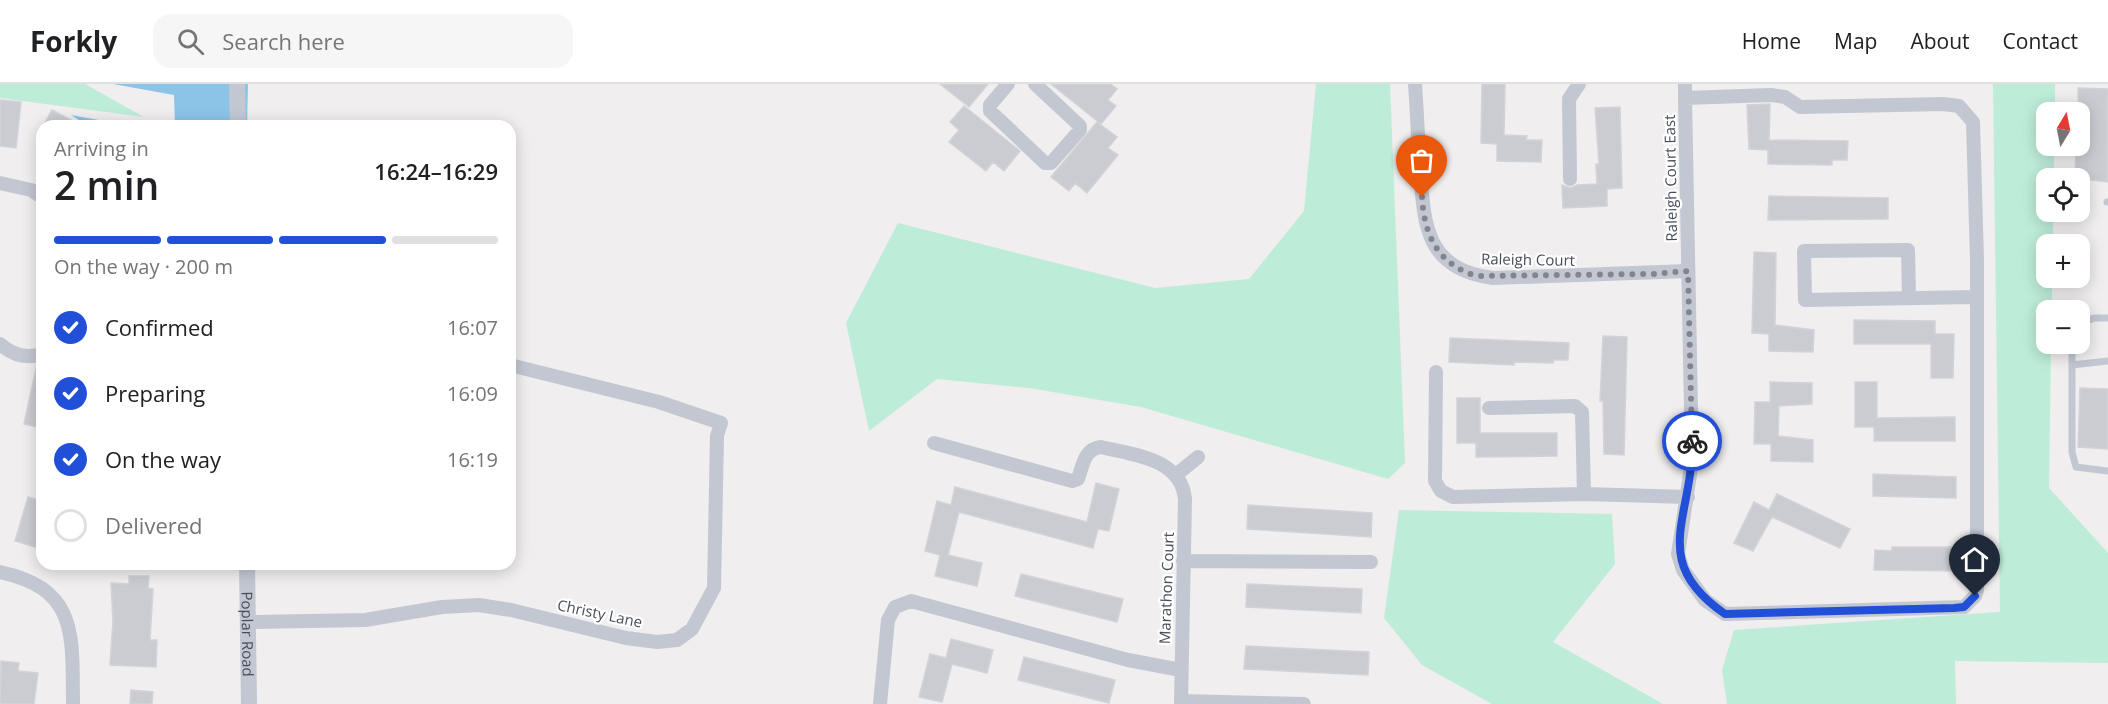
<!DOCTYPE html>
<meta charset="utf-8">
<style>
body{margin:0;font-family:"Open Sans",sans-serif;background:#f6f6f6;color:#202124;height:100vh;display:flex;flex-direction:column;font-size:22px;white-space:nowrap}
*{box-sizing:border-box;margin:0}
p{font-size:20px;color:#757577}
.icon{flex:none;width:33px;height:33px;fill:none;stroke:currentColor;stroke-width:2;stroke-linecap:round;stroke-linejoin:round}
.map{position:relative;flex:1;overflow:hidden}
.panel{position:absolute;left:36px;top:36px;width:480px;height:450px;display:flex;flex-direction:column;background:#fff;border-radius:18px;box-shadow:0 3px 15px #0003}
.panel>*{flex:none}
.needle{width:39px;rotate:10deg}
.controls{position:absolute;left:2036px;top:18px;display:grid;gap:12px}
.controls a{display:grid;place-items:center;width:54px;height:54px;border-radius:12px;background:#fff;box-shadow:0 3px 15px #0003;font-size:30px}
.pin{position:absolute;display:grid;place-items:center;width:51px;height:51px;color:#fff;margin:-62px -26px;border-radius:50% 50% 50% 0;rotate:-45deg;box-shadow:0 0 6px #0007}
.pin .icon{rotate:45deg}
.courier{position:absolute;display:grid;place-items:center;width:60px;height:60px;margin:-30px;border:4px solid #214fd7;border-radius:50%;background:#fff;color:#222;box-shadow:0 2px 8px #0007}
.head em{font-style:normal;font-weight:600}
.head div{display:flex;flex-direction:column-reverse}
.head{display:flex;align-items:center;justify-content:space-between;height:102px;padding:0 18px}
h1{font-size:39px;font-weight:600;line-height:45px}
.bar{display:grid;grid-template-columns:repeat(4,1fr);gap:9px 6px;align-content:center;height:72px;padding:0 18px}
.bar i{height:8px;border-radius:4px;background:#e0e0e0}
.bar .current{background:#214fd7}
.bar p{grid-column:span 4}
ol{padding:0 18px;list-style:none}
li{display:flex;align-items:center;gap:18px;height:66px}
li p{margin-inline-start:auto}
li .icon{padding:6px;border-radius:50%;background:#214fd7;color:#fff;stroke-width:4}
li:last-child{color:#757577}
li i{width:33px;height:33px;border:3px solid #e0e0e0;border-radius:50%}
header{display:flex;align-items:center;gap:36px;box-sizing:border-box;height:84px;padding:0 30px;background:#fff;border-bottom:2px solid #e0e0e0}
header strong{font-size:28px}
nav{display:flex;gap:33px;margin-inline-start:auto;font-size:21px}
.search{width:420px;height:54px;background:#f6f6f6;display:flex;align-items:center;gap:15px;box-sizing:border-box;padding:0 21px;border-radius:18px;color:#757577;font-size:22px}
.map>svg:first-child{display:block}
</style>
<header>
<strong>Forkly</strong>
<div class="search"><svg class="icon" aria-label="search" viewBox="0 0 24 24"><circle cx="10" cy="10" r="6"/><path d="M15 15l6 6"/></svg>Search here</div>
<nav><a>Home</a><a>Map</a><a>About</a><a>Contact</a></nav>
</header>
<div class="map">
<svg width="2108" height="620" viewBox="0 0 2108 620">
<rect width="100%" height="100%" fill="#f0eeee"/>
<path fill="#bdecd8" d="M0,0H85L144,33L0,14Z
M1316,0H1390L1405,379L1388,395L1141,323L1029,304L937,295L869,347L846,239L898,139L1155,204L1249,195L1304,127Z
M1993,0H2055V28H2046V62H2054V94H2046V128H2053V160H2046V194H2052V226H2046V260H2051L2049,404L2108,469V579L1955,577L1956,620H1727L1722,586L1734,546L2000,528Z
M1399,426L1612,430L1615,480L1553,558L1663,620H1492L1422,581L1384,534Z"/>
<path fill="#8cc4e8" d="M113,0H248L247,42H175L174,11Z
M71,31L132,42H88Z"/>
<path fill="#cbccd2" stroke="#d2d3d9" stroke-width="1.5" d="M940,0H988L969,23Z
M1051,0H1110L1117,5L1108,16L1116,22L1101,40Z
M1482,0H1505L1504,51L1527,52L1526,56H1542L1541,78L1497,77V60L1481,59Z
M2078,4L2108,5V98L2075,94L2076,62H2079Z
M0,16L21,18L16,64L0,62Z
M1770,20L1769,56L1848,57L1847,76H1832V81L1768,80V66L1749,65L1747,21Z
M964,22L1020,67L1004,87L993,78L986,87L949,58L959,46L950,38Z
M1620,23L1622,104L1607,105V122L1563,124L1562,101L1571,104L1577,101L1597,100L1596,80H1599L1595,24Z
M52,26L82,42H43Z
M1097,38L1117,53L1108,64L1118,71L1087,109L1075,99L1069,107L1051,93Z
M1769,112L1888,114V135L1768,136Z
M1754,168L1776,169L1775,241L1814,246L1813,268L1769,267V250L1752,249Z
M1854,236L1935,237V250H1954L1953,294H1931V260H1854Z
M1603,252L1627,253L1624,371L1604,370L1603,317H1600Z
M1450,254L1569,259L1568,276H1554L1553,279L1514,278V281L1449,278Z
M37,280L42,281V344L24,340Z
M1770,298L1812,299V320L1779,322L1778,352L1813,356V378L1771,377V360H1754L1755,318H1770Z
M1855,298H1877V334L1955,333V357H1874V343H1855Z
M2080,304L2108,305V365L2078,363Z
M1457,314H1480V349H1557V372L1476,373V359H1457Z
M1873,390L1956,393V414L1873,412Z
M1096,399L1119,405L1109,447L1098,445L1093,464L959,428L948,471L982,479L977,502L935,492L940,471L925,467L937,417L951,421L955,403L1087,438Z
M1777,410L1850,445L1840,464L1772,433L1753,467L1734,459L1754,418L1769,426Z
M28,413L42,417V465L15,457Z
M1248,421L1372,429L1371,453L1247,445Z
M1892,463H1958V487L1874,486L1875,466L1892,467Z
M1021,490L1123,515L1117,538L1015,512Z
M129,492H149L148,504L153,505L150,556H157L156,583L110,581L113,537L111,499L129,500Z
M1247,500L1362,505L1361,529L1246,523Z
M951,555L993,566L987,589L952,580L942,618L919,613L930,570L946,574Z
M1246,562L1369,568L1368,591L1244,585Z
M1024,573L1115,596L1109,619L1018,596Z
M1,577L19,579L18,587L38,589L34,620H0Z
M131,606L153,608L152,620H130Z"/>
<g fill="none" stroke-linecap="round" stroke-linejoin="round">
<path stroke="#c2c7d2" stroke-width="7" d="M2107,118H2108
M2079,240L2094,234H2108
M2072,260V368L2076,383L2108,387
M2072,281L2108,277"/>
<path stroke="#c2c7d2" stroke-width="14" d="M1008,0L990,21V27L1045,79H1051L1080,46V42L1035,0
M1415,0C1417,28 1418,56 1420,84C1424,141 1425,185 1493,194L1688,187
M1685,14L1771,11L1785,13L1800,23L1943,20L1959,22L1973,38L1977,177V506L1975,512L1964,523L1725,530L1705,516L1683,486L1678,470L1692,377L1685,14V0
M1570,95L1569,15L1579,0
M0,99L31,106L42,113
M1909,214L1908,166L1804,167L1805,216L1976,213
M0,260C12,271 26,275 42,270
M1436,288L1435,397L1441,407L1453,413L1584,410L1688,413
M1489,324L1575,322L1582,328L1584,410
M934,359L1072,397L1078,395C1083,381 1084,365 1101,363C1133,371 1181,374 1185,415L1181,620
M1176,391L1198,373
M1183,477L1371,478
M0,488C79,505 72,552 73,620
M248,538L365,536L442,523L479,521L511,526L626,554L657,558L677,556L692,545L714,504L717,352L721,339L659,318L510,281
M1181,617L1304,620
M880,620L888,536L895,523L911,517L1128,576L1181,586"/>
<g stroke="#c2c7d2" stroke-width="16">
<path d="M237,0L238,42"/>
<path id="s1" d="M247,480L249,620"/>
</g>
</g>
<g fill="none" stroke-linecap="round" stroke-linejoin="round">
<path stroke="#82858e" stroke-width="6" stroke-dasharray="0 10.8" d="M1422,113C1424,151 1438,181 1477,192L1654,190L1688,187L1692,357"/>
<path stroke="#214fd7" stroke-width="8" d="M1692,357C1694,433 1647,476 1725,530L1954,524L1964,523L1975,512"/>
</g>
<g text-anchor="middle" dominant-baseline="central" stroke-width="4.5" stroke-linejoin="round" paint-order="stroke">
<g font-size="15" fill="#474d5a" stroke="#fff">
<text transform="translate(1670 94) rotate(-91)">Raleigh Court East</text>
<text transform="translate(1528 175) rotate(1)">Raleigh Court</text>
<text transform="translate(1166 504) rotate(-88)">Marathon Court</text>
<text transform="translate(600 529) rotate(12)">Christy Lane</text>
<text stroke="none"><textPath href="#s1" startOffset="70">Poplar Road</textPath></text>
</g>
</g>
</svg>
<div class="controls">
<a><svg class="needle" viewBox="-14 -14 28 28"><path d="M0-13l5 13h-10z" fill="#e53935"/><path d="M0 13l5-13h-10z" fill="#757577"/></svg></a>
<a><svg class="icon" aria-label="locate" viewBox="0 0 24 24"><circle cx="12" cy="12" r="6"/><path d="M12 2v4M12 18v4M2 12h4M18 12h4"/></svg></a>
<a>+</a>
<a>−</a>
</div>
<div class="pin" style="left:1422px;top:113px;background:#ea580c"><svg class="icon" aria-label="bag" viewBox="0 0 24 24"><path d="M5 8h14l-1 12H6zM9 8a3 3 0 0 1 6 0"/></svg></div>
<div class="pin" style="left:1975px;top:512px;background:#1f2937"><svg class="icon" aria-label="home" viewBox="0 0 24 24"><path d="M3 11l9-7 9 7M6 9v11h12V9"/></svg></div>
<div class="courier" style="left:1692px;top:357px"><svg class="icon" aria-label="bike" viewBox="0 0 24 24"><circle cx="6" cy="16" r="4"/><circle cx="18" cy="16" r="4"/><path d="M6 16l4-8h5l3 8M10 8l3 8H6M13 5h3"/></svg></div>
<section class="panel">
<div class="head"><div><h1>2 min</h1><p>Arriving in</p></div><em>16:24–16:29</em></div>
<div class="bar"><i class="current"></i><i class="current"></i><i class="current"></i><i></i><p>On the way · 200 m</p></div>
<ol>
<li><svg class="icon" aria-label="check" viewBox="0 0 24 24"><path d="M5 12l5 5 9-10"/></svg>Confirmed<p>16:07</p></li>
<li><svg class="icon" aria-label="check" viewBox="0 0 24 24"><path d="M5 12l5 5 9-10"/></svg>Preparing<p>16:09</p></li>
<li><svg class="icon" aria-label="check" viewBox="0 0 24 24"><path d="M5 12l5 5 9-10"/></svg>On the way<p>16:19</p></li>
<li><i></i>Delivered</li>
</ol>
</section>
</div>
